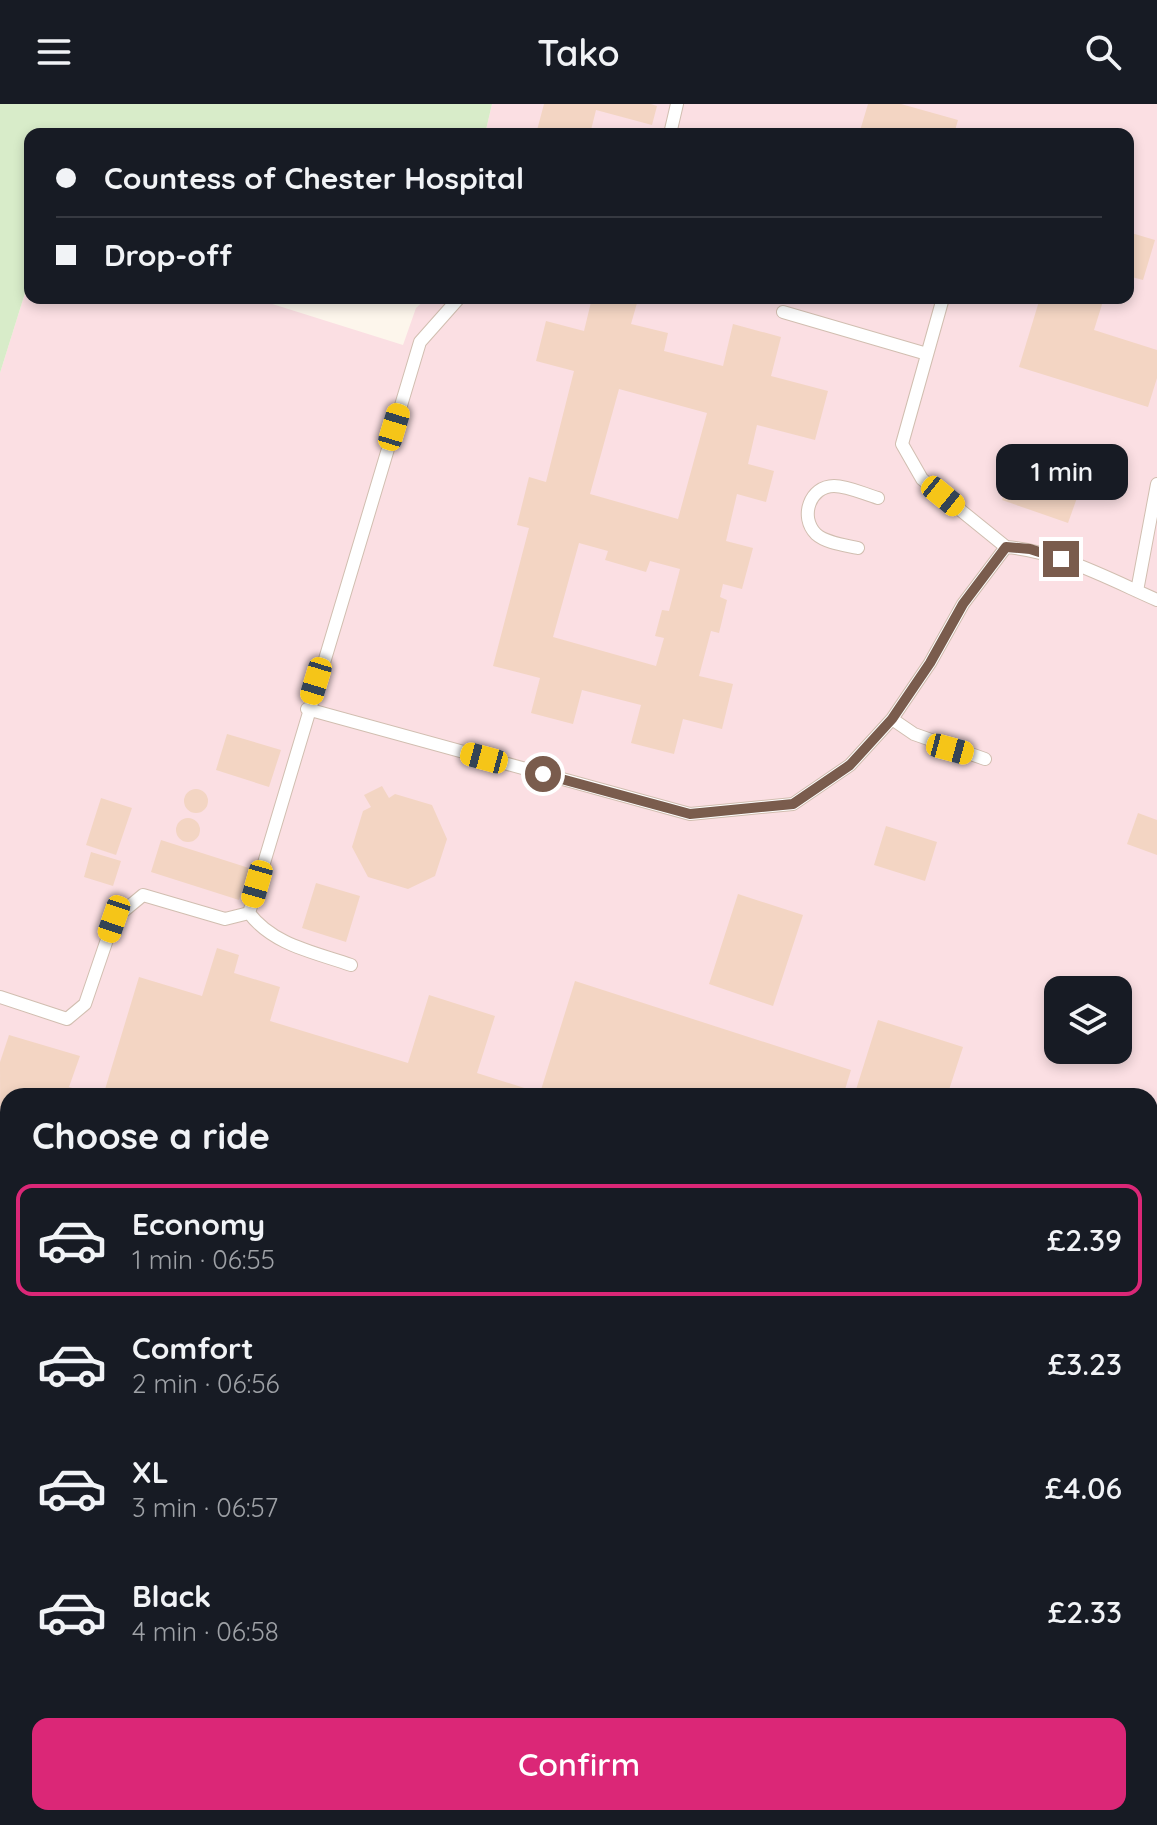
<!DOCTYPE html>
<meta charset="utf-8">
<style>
body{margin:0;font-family:Quicksand,sans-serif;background:#20242c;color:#f1f3f6;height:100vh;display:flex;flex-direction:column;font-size:30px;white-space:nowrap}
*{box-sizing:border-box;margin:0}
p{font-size:26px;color:#9ea1a6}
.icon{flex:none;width:44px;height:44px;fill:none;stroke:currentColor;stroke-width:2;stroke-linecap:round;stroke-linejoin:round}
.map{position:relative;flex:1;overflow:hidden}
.details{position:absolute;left:0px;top:984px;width:1158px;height:738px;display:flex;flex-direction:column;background:#171b24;border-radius:24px 24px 0 0;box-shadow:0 4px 12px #0003}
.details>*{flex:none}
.guide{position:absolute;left:24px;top:24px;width:1110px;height:176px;border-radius:16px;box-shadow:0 4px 12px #0003;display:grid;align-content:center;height:176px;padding:0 32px;background:#171b24}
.fabs{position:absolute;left:1044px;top:872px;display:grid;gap:16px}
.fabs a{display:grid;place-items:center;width:88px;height:88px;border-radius:16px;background:#171b24;box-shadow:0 4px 12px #0003;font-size:40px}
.end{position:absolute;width:36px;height:36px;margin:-18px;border:10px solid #7a5c4d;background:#fff;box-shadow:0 0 0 4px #fff}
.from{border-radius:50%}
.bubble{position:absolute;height:56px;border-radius:16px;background:#171b24;box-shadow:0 4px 12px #0003;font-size:26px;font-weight:600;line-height:56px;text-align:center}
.car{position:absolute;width:24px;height:48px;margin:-24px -12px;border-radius:10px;box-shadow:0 0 6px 2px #0007;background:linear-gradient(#f5c518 24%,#345 0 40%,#f5c518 0 76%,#345 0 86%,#f5c518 0)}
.guide b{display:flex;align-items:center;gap:28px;height:76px;font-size:30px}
.guide b+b{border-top:2px solid #363941}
.guide i{width:20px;height:20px;background:#f1f3f6}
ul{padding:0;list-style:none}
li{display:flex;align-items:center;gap:24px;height:112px;margin:0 16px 12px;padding:0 16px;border:4px solid transparent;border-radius:16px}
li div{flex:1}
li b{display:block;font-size:30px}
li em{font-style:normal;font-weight:600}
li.active{border-color:#db2777}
li>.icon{width:72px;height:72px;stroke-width:1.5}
h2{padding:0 32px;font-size:36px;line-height:96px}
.action{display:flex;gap:16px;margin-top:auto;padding:16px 32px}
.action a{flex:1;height:92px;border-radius:16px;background:#db2777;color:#fff;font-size:32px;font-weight:600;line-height:92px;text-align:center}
header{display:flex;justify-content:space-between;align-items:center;height:104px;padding:0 32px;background:#171b24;font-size:36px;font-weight:600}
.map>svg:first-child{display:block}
.medical{fill:#fbdfe3;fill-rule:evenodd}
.green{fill:#d8ecc9}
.building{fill:#f3d5c3;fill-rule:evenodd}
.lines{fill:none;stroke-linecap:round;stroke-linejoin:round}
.lane-casing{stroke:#d1beb0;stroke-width:14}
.lane{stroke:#fff;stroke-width:12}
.route{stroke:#7a5c4d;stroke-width:10}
</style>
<header><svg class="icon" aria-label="menu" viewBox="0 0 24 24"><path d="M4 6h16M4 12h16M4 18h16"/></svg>Tako<svg class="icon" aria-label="search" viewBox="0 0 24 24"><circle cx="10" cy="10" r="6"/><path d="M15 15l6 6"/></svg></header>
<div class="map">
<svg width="1157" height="1721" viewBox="0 0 1157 1721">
<rect width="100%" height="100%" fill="#fdf6ec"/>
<!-- medical -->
<path class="medical" d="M492,0H1157V1721H0V269L30,173V194H253L403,241L416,204L427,194H1128V30H485ZM1058,886H1118V946H1058ZM8,992H1150V1714H8Z"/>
<!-- green -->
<path class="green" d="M0,0H492L485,30H30V173L0,269Z
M1157,1629V1721H1108L1111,1714H1150V1639Z"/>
<!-- building -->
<path class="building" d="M544,0H651L657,2L652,21L596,6L590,30H536Z
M868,0H901L958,16L954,30H859Z
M1128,128L1155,136L1143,176L1128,172Z
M592,194L637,199L631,220L668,229L664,247L723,262L733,220L781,233L771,272L828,287L815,336L757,321L748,360L774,367L766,398L737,390L726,437L753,444L742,485L723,480L720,493L727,496L719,529L711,527L699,572L733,580L722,625L683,615L674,650L631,639L641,601L582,586L573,620L531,609L540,574L493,562L529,424L517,421L529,373L546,378L574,267L536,257L546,217L584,227ZM619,285L707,309L678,415L590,390ZM579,439L608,447L605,456L646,468L650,457L680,465L669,507L662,506L655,532L664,534L656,562L553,533Z
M1040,194H1104L1094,226L1157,246V274L1148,303L1019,263Z
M1011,369L1078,391L1068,419L1002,396Z
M227,630L281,646L269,683L216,666Z
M382,682L389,694L395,690L432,701L447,735L435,772L408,785L368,773L352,743L363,707L371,703L364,691Z
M184 697a12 12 0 1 1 24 0a12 12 0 1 1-24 0Z
M101,694L132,704L116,751L86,741Z
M1138,709L1157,716V751L1127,740Z
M176 726a12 12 0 1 1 24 0a12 12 0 1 1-24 0Z
M886,722L937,738L925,777L874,761Z
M161,736L249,764L239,796L151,768Z
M91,748L121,757L113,782L84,773Z
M316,779L360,792L346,838L302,824Z
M738,790L803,811L773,902L709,880Z
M217,844L239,851L234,869L280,883L270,917L408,959L429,891L495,912L477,969L540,989L575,877L851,966L843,992H103L139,873L202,892Z
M878,916L963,943L947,992H854Z
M9,931L80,952L69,983L95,991L8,992V1189L1,1212L0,958Z
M1150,1066L1157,1068V1173L1151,1193Z
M0,1239L8,1242V1310L0,1308Z
M7,1408H8V1494L0,1492V1433Z
M0,1524L8,1526V1605L0,1603Z
M7,1689L8,1714H78L76,1721H0Z
M176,1714H203L201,1721Z
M436,1714H483L481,1721H434Z
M961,1714H1026L1024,1721H959Z"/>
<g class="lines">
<defs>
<path id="lane" d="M670,30L677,0
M943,194L902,340L922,375L1006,443
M783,208L927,250
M858,444C845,441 826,439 816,430C799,413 810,382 834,382C848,382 864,390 878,394
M1137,487L1157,380
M307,605L690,710L793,700L850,661L892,615L930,559L963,500L1006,443C1058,447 1109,475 1157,496
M892,615L914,630L985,655
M249,809C273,841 314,848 351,861
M0,893L67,915L85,900L114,815L143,791L225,815L249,809L420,238L459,194
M1150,1293L1157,1270
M515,1721L518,1714
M1078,1721L1084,1714"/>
</defs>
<!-- lane casing -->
<use href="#lane" class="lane-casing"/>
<!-- lane -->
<use href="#lane" class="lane"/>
</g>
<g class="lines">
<!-- route -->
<path class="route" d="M543,670L690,710L793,700L850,661L892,615L930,559L963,500L1006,443L1030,445L1061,455"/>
</g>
</svg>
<div class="fabs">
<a><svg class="icon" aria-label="layers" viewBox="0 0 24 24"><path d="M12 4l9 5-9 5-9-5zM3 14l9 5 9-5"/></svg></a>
</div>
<i class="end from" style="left:543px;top:670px"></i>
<i class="end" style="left:1061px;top:455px"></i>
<div class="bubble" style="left:996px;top:340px;width:132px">1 min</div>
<i class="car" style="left:394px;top:323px;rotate:17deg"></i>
<i class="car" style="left:943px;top:392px;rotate:129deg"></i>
<i class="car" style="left:316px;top:577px;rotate:197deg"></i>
<i class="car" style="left:950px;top:645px;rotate:105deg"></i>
<i class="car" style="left:484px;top:654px;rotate:285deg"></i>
<i class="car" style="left:257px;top:780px;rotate:196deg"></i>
<i class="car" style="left:114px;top:815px;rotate:199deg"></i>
<div class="guide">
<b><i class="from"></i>Countess of Chester Hospital</b>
<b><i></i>Drop-off</b>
</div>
<section class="details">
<h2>Choose a ride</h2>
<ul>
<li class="active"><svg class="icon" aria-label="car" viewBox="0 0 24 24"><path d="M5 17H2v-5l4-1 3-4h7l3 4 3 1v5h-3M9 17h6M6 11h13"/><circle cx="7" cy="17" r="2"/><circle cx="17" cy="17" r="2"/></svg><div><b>Economy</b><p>1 min · 06:55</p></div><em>£2.39</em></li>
<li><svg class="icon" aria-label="car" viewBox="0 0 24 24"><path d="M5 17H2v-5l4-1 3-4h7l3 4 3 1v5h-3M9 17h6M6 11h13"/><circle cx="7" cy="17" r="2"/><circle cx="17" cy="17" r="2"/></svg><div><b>Comfort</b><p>2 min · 06:56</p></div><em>£3.23</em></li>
<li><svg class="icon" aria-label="car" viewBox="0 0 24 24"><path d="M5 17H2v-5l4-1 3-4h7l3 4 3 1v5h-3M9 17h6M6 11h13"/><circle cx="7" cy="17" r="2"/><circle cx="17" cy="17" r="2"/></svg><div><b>XL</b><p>3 min · 06:57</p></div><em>£4.06</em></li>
<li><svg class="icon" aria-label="car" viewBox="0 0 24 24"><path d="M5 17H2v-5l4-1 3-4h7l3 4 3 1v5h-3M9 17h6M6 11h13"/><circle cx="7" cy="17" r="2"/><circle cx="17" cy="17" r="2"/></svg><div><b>Black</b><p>4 min · 06:58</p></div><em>£2.33</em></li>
</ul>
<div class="action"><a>Confirm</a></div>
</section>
</div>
